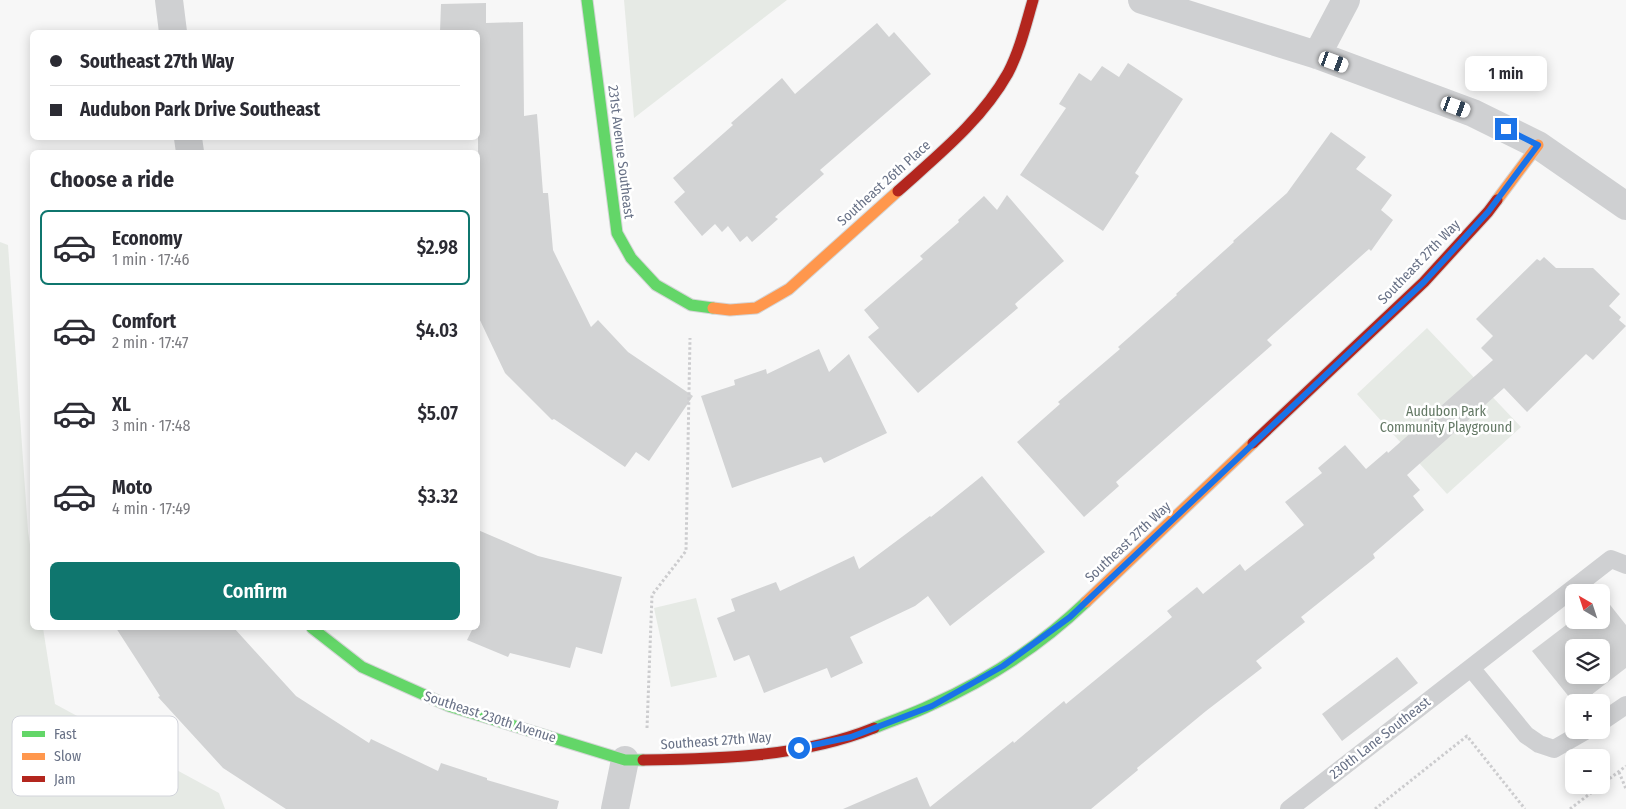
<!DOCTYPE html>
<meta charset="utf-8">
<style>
body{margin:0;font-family:"Fira Sans Condensed",sans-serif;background:#f7f7f7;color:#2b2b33;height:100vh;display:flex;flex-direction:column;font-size:19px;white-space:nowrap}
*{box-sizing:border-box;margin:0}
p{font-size:16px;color:#7c7c81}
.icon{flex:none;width:28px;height:28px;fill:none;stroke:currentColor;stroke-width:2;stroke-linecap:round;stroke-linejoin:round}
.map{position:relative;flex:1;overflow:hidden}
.side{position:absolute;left:30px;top:150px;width:450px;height:480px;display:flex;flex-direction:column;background:#fff;border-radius:8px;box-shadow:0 2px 12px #0003}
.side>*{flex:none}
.banner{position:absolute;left:30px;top:30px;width:450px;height:110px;border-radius:8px;box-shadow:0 2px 12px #0003;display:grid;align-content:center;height:110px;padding:0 20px;background:#fff}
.needle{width:32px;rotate:321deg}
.fabs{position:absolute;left:1565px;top:584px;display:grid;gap:10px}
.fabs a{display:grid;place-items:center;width:45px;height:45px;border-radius:8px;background:#fff;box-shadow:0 2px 12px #0003;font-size:25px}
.end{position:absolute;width:22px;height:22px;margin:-11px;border:6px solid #1a73e8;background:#fff;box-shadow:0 0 0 2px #fff}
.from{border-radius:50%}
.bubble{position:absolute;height:35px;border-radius:8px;background:#fff;box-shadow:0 2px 12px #0003;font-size:16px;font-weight:600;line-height:35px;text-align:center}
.car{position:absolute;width:15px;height:30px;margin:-15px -8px;border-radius:6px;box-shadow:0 0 4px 1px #0007;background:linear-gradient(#fff 24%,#345 0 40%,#fff 0 76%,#345 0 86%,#fff 0)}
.banner b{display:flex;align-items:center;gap:18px;height:48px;font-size:19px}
.banner b+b{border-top:1px solid #e1e1e2}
.banner i{width:12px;height:12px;background:#2b2b33}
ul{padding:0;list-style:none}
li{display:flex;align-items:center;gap:15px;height:75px;margin:0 10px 8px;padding:0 10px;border:2px solid transparent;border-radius:8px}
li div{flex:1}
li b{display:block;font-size:19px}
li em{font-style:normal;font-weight:600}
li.selected{border-color:#0f766e}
li>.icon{width:45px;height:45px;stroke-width:1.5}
h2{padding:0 20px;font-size:22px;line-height:60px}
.action{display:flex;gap:10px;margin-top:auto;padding:10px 20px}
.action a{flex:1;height:58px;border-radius:8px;background:#0f766e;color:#fff;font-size:20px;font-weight:600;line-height:58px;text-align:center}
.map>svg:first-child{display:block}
.green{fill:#e6eae5}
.building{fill:#d2d3d4;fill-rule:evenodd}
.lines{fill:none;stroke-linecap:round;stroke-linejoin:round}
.fast-casing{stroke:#d4d5d6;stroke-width:13}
.slow-casing{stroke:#d4d5d6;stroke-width:13}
.jam-casing{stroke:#d4d5d6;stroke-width:13}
.path{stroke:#ccccce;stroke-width:3;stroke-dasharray:2.5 2.5;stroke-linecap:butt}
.lane{stroke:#cfd0d2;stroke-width:18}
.street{stroke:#cfd0d2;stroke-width:28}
.fast{stroke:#63d668;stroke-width:11}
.slow{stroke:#ff974d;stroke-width:11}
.jam{stroke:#b3261e;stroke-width:11}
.route{stroke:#1a73e8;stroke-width:6}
.labels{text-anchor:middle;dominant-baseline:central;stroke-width:5;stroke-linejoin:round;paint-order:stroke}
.street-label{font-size:14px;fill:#687186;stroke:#fff}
.park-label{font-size:14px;fill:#637864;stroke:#fff}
.key{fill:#fff;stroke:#d2d4db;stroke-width:1}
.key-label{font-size:14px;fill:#687186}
</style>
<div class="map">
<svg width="1626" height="809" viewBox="0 0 1626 809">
<rect width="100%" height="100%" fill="#f7f7f7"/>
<!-- green -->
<path class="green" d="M624,0H787L634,118Z
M0,242L8,245L28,531L32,558V628H43L55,704L219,793L225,809H0Z
M1427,328L1521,427L1447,494L1357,394Z
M696,598L717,677L671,687L654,608Z"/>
<!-- building -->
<path class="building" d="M486,3V23L523,22L524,116L537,114L543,193H548L553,250L591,327L598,320L628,352L693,396L649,461L636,452L625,467L554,419L552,420L505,373L478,316V32H440L441,4Z
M877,23L889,37L894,32L931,74L820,170L824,174L775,217L778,219L752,242L747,236L740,242L728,226L722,232L715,224L702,236L674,202L685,192L673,178L733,125L731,123L782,78L795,94Z
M1128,63L1183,99L1135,173L1139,176L1103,231L1020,175L1066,108L1059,104L1079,73L1091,81L1102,66L1119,77Z
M1331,132L1366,157L1356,169L1392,195L1381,210L1393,220L1371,251L1369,249L1267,340L1272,345L1116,482L1119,486L1084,517L1017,442L1060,404L1058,402L1120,349L1118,347L1177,295L1176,294L1234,242L1233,241L1287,193Z
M1007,195L1064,261L1015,304L1018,308L918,393L868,337L879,328L864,310L923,259L920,256L959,222L958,220L984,196L997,210Z
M1544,257L1556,268H1593L1620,294L1609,306L1621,317L1619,320L1626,326L1593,360L1586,354L1527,412L1504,388L1407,475L1420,490L1413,496L1424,510L1373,554L1375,558L1301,617L1305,622L1256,661L1262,668L1206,711L1137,768L1138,770L1091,809H843L917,777L930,807L1013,741L1014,743L1064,701L1066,704L1172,617L1167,611L1197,587L1203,594L1240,564L1245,571L1304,525L1285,502L1322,473L1318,468L1345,445L1366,469L1387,451L1388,453L1493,360L1481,348L1493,336L1476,319L1537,259L1540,261Z
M819,349L829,372L849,354L887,433L824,463L821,457L732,488L701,396L735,385L734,380L766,369L767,374Z
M982,476L1045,552L950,626L928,596L915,606L850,637L863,663L831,678L827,668L764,693L749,655L734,661L717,618L735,611L731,599L776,582L780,591L854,556L859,569L930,516L931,517Z
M478,530L538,556L622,577L602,654L576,647L570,668L510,653L508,657L467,640L473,628H478Z
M1603,596L1626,625V668L1582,702L1574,703L1532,651L1574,619V620H1601V597ZM1574,648H1601V675H1574Z
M116,628H234L296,696L369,743L371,739L438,771L441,763L487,778V780L559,801L557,809H286L223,768L158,697L160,696Z
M1397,657L1418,683L1342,741L1322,714Z"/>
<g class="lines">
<defs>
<path id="fast" d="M587,0L617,233L631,258L656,285L691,305L713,308
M312,628L362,667L449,706L625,760H643
M874,728C893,720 913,714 931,705C987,680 1042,644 1086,602"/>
<path id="slow" d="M1497,200L1538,145
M713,308L730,310L756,308L789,289L898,191
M1086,602L1253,443"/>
<path id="jam" d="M898,191C938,155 981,121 1008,73C1020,50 1026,24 1033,0
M1253,443L1424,282L1488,212L1497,200
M643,760C720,759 802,757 874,728"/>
</defs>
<!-- fast casing -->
<use href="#fast" class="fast-casing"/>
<!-- slow casing -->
<use href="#slow" class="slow-casing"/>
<!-- jam casing -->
<use href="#jam" class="jam-casing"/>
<!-- path -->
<path class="path" d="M647,728L652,595L686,551L690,338
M1619,772L1626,789
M1375,809L1467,736L1525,809
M1570,809L1626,766"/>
<!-- lane -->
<path class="lane" d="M1471,668L1526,735L1539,744L1554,749L1587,730
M1601,722L1626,705
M1289,809L1611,559L1626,565"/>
<!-- street -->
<path class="street" d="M169,0L173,32
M1142,0L1317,55L1473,113L1538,145L1626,206
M1317,55L1346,0
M188,138L190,152
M615,809L625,760"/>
<!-- fast -->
<use href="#fast" class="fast"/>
<!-- slow -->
<use href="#slow" class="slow"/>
<!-- jam -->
<use href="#jam" class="jam"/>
</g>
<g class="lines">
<!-- route -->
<path class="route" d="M799,748L851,737L932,706L1003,666L1070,617L1424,282L1488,212L1538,145L1506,129"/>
</g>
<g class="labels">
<!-- street labels -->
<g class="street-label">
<text transform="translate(621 152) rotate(83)">231st Avenue Southeast</text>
<text transform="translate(884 183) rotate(-42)">Southeast 26th Place</text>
<text transform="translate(1419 262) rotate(-46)">Southeast 27th Way</text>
<text transform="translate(1128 542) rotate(-43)">Southeast 27th Way</text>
<text transform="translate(490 717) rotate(18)">Southeast 230th Avenue</text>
<text transform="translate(1380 738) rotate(-38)">230th Lane Southeast</text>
<text transform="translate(716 741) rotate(-4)">Southeast 27th Way</text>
</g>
<!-- park labels -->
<g class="park-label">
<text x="1446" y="411">Audubon Park<tspan x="1446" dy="16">Community Playground</tspan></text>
</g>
</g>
<!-- legend -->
<rect x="12" y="716" width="166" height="80" rx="8" class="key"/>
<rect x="22" y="731" width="23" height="6" fill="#63d668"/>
<rect x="22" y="753" width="23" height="7" fill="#ff974d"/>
<rect x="22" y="776" width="23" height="6" fill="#b3261e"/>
<g class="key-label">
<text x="54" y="739">Fast</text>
<text x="54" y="761">Slow</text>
<text x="54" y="784">Jam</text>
</g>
</svg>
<div class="fabs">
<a><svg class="needle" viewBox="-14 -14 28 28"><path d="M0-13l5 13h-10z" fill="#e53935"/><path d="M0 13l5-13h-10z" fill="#7c7c81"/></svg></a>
<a><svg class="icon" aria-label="layers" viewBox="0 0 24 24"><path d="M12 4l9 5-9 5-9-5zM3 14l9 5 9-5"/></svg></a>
<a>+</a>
<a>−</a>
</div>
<i class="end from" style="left:799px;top:748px"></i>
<i class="end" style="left:1506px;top:129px"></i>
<div class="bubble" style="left:1465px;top:56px;width:82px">1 min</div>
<i class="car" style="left:1334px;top:62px;rotate:110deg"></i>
<i class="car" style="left:1456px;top:107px;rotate:110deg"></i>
<div class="banner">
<b><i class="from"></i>Southeast 27th Way</b>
<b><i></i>Audubon Park Drive Southeast</b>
</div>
<section class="side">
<h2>Choose a ride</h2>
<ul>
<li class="selected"><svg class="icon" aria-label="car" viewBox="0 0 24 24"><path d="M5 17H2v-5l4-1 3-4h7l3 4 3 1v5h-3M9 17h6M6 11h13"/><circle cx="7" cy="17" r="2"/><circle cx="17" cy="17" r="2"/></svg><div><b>Economy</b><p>1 min · 17:46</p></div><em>$2.98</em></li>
<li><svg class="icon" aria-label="car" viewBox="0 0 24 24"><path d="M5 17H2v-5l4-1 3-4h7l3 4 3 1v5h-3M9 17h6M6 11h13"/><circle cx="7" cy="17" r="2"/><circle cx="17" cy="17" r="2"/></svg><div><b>Comfort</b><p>2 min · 17:47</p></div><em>$4.03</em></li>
<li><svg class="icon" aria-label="car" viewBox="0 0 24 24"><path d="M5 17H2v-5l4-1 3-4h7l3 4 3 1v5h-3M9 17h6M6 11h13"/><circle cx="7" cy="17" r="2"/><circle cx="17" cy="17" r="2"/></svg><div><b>XL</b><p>3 min · 17:48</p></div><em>$5.07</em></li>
<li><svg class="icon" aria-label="car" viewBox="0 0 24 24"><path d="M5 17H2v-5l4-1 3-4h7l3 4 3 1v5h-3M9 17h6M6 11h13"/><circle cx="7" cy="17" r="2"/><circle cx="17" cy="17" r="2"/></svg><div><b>Moto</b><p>4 min · 17:49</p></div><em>$3.32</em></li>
</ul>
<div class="action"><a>Confirm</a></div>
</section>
</div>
